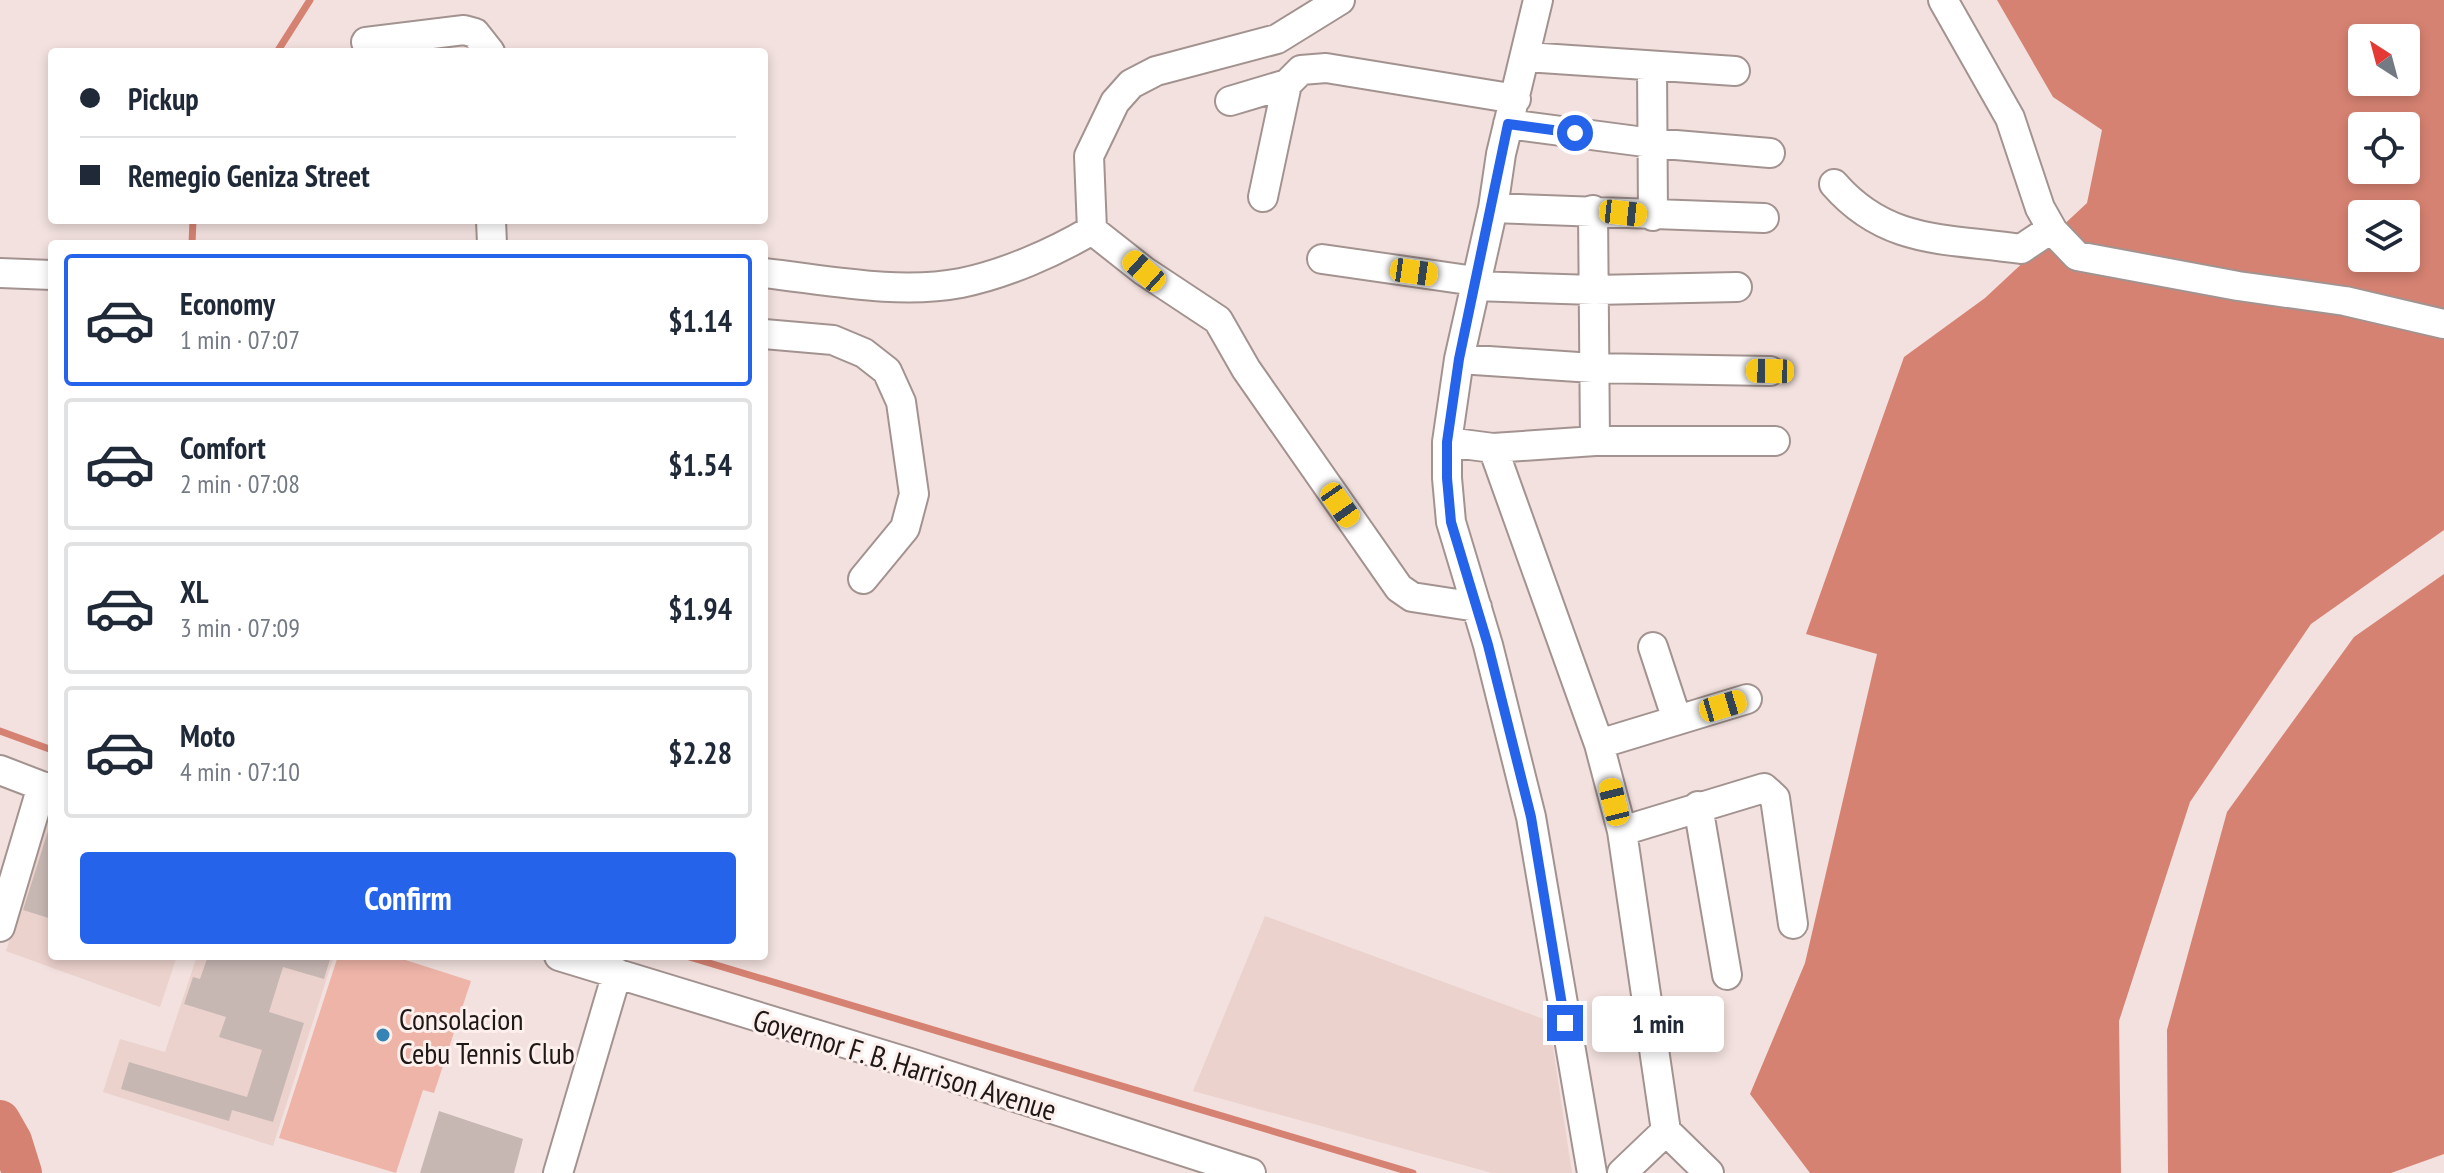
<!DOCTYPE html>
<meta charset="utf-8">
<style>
body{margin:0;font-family:"PT Sans Narrow",sans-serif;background:#f6f6f7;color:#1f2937;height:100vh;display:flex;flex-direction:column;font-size:30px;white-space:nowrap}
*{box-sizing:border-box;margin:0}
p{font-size:26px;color:#747a83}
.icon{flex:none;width:44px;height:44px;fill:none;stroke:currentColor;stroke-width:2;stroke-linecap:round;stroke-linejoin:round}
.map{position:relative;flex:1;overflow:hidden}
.details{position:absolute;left:48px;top:240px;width:720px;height:720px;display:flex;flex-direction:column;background:#fff;border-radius:8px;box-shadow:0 4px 12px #0003}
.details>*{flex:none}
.banner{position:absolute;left:48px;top:48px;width:720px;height:176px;border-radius:8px;box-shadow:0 4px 12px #0003;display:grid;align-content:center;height:176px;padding:0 32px;background:#fff}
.needle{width:52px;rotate:324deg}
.controls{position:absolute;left:2348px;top:24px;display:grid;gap:16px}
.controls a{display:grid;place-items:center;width:72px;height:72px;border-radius:8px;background:#fff;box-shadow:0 4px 12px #0003;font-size:40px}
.end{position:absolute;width:36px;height:36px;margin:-18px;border:10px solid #2563eb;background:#fff;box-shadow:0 0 0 4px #fff}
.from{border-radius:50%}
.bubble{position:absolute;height:56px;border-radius:8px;background:#fff;box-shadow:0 4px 12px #0003;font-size:26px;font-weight:700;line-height:56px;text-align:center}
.car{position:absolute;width:24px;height:48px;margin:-24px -12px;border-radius:10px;box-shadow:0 0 6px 2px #0007;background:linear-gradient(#f5c518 24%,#345 0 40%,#f5c518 0 76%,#345 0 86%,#f5c518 0)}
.banner b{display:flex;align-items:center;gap:28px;height:76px;font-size:30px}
.banner b+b{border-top:2px solid #e0e1e3}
.banner i{width:20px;height:20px;background:#1f2937}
ul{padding:14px 0 0;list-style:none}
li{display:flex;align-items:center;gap:24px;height:132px;margin:0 16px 12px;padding:0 16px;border:4px solid #e0e1e3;border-radius:8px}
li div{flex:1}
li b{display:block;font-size:30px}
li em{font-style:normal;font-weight:700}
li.selected{border-color:#2563eb}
li>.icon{width:72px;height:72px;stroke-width:1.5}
.button{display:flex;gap:16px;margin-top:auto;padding:16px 32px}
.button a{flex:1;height:92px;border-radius:8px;background:#2563eb;color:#fff;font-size:32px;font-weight:700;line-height:92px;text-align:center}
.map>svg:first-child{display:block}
.built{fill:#ecd2cd}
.green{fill:#eeb4a8}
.water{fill:#d68272;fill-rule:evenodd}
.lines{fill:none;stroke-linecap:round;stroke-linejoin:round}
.stream{stroke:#d68272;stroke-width:7}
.river{stroke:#d68272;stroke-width:40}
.building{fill:#c7b7b3}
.minor-casing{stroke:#a39390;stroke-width:32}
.minor{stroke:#fff;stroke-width:28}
.route{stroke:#2563eb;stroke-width:10}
.poi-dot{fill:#3683b6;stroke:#fdefec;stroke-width:3}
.labels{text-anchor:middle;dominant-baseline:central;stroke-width:6;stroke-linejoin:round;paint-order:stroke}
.poi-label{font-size:30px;fill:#1e1817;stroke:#fdefec;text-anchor:start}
.street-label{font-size:30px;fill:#1e1817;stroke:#fdefec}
</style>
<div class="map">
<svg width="2444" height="1173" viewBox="0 0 2444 1173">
<rect width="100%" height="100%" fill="#f2e1de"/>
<!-- built -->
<path class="built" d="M47,818L52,820V956H177L160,1007L6,951Z
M1265,916L1549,1021L1572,1173H1492L1193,1091Z
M197,956H334L273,1146L103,1092L120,1039L165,1052Z"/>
<!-- green -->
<path class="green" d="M338,956H393L471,981L434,1093L423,1090L396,1173L279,1138Z"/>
<!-- water -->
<path class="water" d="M1997,0H2444V530L2311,624L2190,802L2119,1021L2121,1173H1810L1750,1094L1805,963L1877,654L1806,634L1904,357L1985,298L2087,203L2102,130L2053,97ZM2362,38H2406V82H2362ZM2362,126H2406V170H2362ZM2362,214H2406V258H2362Z
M2444,574V1154L2391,1173H2168L2167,1030L2227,812L2354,637Z"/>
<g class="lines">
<!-- stream -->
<path class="stream" d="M277,52L310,0
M192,244L193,220
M0,731L52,750
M686,956L1413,1173"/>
<!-- river -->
<path class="river" d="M0,1120L12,1141L22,1173"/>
</g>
<!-- building -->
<path class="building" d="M49,828H52V919L23,910Z
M208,956H331L324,979L283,967L269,1012L304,1023L273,1122L232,1110L229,1121L121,1089L129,1062L247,1097L262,1050L219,1037L226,1017L184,1004L193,977L200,979Z
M439,1111L523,1139L514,1173H420Z"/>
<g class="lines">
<defs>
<path id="minor" d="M1340,0L1277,39L1156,71L1131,84L1115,102L1089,156L1092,230L1144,271L1218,320L1246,369L1399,588L1412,597L1477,607
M1538,0L1501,154L1493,208L1459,359L1447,442V478L1451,522L1488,645L1531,817L1592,1173
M1943,0L2010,118L2040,208L2053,231L2077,256L2238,286L2345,301L2444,324
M366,42L464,30L475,33L490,52
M1526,57L1735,71
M1652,66L1653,216
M1230,101L1287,84L1301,70L1326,68L1516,99
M1508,124L1652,143L1770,153
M1834,184C1887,245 1947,238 2021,249L2051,229
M1263,197L1287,84
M1493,208L1764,218
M1593,210L1595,441
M491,220L492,244
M1322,259L1475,281
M0,273L52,275
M764,273C827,280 898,295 961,283C1005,274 1053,253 1092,230
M1474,286L1594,290L1737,287
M764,334L833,340L864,353L887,371L901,402L914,494L905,528L863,579
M1459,359L1593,368L1770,371
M1447,442L1493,448L1595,441H1775
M1493,448L1599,744L1622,831L1666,1131L1709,1173
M1653,647L1677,720
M1599,744L1747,699
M0,770L52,790
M1698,806L1727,975
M1622,831L1764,788L1775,798L1793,924
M0,927L42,786
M559,956L910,1063L1251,1173
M558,1173L617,973
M1622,1173L1666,1131"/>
</defs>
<!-- minor casing -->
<use href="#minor" class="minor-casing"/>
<!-- minor -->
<use href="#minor" class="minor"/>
</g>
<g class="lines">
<!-- route -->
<path class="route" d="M1565,1023L1531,817L1488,645L1451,522L1447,478V442L1459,359L1508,124L1575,133"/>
</g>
<!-- markers -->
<circle class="poi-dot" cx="383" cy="1035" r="8"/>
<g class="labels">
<!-- poi labels -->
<g class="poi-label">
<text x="399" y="1018">Consolacion<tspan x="399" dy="34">Cebu Tennis Club</tspan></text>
</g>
<!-- street labels -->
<g class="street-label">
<text transform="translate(905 1064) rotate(17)">Governor F. B. Harrison Avenue</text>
</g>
</g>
</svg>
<div class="controls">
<a><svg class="needle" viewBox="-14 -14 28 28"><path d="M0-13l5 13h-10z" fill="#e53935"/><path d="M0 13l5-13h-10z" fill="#747a83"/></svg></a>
<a><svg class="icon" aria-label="locate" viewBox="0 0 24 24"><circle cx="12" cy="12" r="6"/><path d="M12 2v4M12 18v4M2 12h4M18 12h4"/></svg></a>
<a><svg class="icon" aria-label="layers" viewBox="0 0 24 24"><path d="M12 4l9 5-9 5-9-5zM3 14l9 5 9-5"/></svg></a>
</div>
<i class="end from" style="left:1575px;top:133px"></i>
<i class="end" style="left:1565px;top:1023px"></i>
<div class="bubble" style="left:1592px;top:996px;width:132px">1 min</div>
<i class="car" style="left:1623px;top:213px;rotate:96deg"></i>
<i class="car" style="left:1144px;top:271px;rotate:312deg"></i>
<i class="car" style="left:1414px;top:272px;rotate:98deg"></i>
<i class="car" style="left:1770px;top:371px;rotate:271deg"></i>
<i class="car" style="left:1340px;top:505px;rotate:145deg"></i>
<i class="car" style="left:1723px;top:706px;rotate:73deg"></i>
<i class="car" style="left:1614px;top:802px;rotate:346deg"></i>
<div class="banner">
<b><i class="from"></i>Pickup</b>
<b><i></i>Remegio Geniza Street</b>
</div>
<section class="details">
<ul>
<li class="selected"><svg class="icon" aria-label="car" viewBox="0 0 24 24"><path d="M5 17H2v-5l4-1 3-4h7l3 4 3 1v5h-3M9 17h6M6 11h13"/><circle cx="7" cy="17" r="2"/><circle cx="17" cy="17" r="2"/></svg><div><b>Economy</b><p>1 min · 07:07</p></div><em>$1.14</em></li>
<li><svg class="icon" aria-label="car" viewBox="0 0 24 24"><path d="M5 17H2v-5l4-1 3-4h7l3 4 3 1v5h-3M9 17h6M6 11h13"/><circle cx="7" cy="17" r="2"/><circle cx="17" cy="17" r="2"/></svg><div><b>Comfort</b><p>2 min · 07:08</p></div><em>$1.54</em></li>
<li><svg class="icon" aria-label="car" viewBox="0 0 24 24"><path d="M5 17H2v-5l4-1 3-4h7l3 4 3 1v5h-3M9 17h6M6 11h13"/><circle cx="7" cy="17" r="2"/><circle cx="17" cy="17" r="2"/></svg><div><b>XL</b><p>3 min · 07:09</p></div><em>$1.94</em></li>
<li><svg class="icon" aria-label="car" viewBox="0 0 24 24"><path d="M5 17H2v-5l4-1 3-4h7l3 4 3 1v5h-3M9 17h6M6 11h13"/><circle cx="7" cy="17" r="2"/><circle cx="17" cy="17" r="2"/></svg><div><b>Moto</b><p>4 min · 07:10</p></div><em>$2.28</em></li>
</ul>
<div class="button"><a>Confirm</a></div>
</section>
</div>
